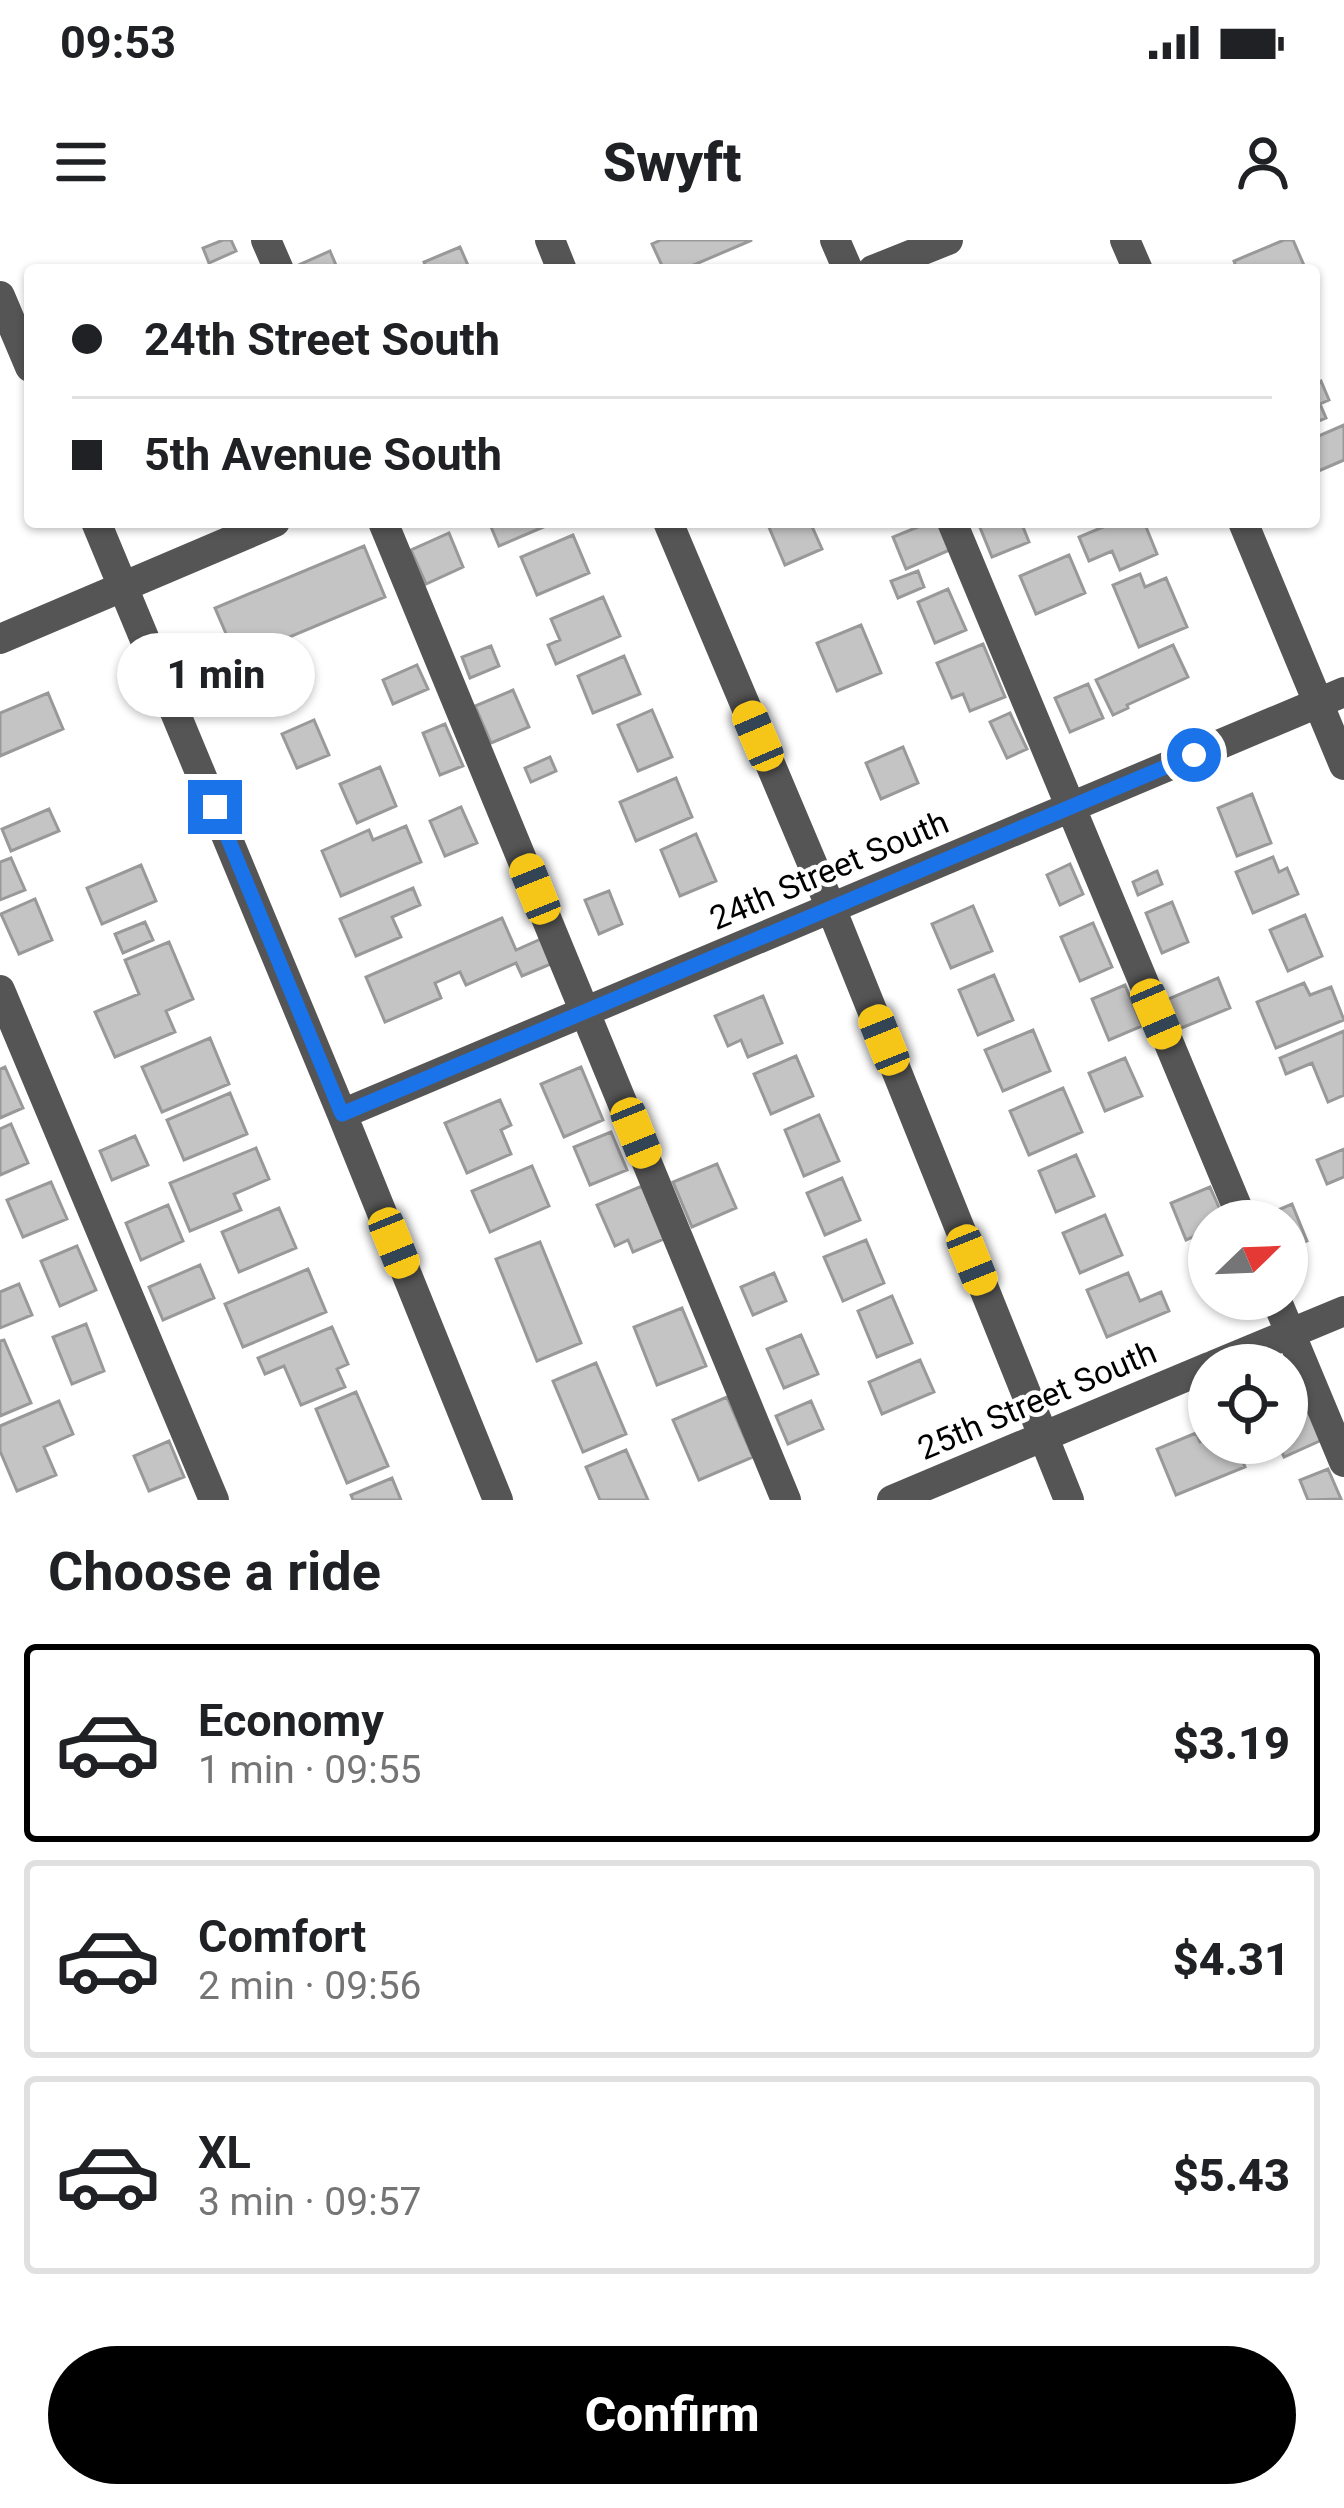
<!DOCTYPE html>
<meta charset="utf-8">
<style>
body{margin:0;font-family:Roboto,sans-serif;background:#f6f6f6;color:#202124;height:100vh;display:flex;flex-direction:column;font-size:45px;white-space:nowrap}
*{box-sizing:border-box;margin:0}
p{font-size:39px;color:#757577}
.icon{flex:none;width:66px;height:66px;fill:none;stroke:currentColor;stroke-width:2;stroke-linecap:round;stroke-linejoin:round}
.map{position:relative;height:1260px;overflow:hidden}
.details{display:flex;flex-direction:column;background:#fff;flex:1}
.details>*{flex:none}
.banner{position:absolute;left:24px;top:24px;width:1296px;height:264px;border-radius:12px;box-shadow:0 3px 9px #0004;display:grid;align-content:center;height:264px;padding:0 48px;background:#fff}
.needle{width:78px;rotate:67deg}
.fabs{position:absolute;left:1188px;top:960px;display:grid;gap:24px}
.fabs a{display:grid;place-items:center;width:120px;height:120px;border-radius:50%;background:#fff;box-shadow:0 3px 9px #0004;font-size:60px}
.end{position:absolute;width:54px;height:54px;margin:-27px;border:15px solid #1a73e8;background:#fff;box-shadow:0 0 0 6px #fff}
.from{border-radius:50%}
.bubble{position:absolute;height:84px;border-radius:42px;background:#fff;box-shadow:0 3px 9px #0004;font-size:39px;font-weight:800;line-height:84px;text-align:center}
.car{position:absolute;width:36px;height:72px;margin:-36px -18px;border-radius:15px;box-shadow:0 0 9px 3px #0007;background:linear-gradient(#f5c518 24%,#345 0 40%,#f5c518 0 76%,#345 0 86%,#f5c518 0)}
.banner b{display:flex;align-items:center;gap:42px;height:114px;font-size:45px}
.banner b+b{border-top:3px solid #e0e0e0}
.banner i{width:30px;height:30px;background:#202124}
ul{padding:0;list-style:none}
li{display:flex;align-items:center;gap:36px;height:198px;margin:0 24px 18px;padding:0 24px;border:6px solid #e0e0e0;border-radius:12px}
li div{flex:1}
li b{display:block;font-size:45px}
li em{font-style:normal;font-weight:800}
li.selected{border-color:#000}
li>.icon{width:108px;height:108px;stroke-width:1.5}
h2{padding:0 48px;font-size:54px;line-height:144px}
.cta{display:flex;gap:24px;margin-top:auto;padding:24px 48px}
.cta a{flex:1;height:138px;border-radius:72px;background:#000;color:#fff;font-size:48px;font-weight:800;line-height:138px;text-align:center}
.status{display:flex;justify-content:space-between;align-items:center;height:84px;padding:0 60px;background:#fff;direction:ltr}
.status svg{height:33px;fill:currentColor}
header{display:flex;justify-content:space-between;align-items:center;height:156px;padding:0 48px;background:#fff;font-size:54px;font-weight:800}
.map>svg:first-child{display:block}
.building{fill:#c4c4c4;stroke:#999;stroke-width:3}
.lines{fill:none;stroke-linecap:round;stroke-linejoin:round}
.minor{stroke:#555;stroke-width:30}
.route{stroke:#1a73e8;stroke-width:15}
.labels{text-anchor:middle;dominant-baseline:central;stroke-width:9;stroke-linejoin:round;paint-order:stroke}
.street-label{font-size:33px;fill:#000;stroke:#fff}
</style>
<div class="status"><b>09:53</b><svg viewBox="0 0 49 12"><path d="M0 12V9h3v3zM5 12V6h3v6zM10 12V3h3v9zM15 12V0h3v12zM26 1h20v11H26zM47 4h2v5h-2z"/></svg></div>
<header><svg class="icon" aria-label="menu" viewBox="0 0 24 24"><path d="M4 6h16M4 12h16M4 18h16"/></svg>Swyft<svg class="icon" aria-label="person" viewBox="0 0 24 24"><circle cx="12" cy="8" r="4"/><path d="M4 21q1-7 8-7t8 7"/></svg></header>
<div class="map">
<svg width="1344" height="1260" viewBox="0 0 1344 1260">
<rect width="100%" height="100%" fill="#fff"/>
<!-- building -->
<path class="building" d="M223,0H231L236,11L209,23L203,8Z
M661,0H752L682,30H664L652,4Z
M1284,0H1293L1306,30H1237L1234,21Z
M460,7L470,30H427L424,22Z
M330,11L338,30H293L292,28Z
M1321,141L1329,160L1320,164L1326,178L1314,183V144Z
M1344,185V220L1314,233V198Z
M489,282H555L499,306Z
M775,282H810L822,309L785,325L768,285Z
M930,282H941L952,309L906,329L893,297Z
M986,282H1021L1029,302L992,317L979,285Z
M1115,282H1144L1157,314L1120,330L1112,311L1089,321L1079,297Z
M449,293L463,327L426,344L411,310Z
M573,295L589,333L537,355L521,317Z
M364,306L385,357L237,419L215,368Z
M1069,315L1085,353L1036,374L1020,336Z
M918,331L924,347L898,358L891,341Z
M1140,334L1145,347L1166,338L1187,387L1139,407L1113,345Z
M948,349L966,390L935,403L918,362Z
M603,357L620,396L556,424L548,405L560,400L551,379Z
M861,385L881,433L837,451L817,403Z
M983,404L1005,457L970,471L963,454L952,458L937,423Z
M1173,405L1188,437L1127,465L1128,468L1113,475L1096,440Z
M289,406L308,451L271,466L252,422Z
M491,406L499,426L470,438L462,417Z
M624,416L640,454L593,473L578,436Z
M417,425L428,449L393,464L383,440Z
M1088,444L1103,478L1070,492L1055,458Z
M513,450L529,487L491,503L475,466Z
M48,453L63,489L0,516V473Z
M652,470L672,517L638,531L618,485Z
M1010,473L1027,509L1007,518L990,482Z
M314,480L329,515L297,528L282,494Z
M445,484L463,526L440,535L423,493Z
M903,507L918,543L881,559L866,523Z
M550,517L556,531L531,542L525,528Z
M380,527L396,566L357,583L340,544Z
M676,538L692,577L636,601L620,562Z
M1252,554L1271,603L1237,616L1218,568Z
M461,567L477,603L445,616L430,581Z
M49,569L59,591L11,611L2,589Z
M406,586L421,622L341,656L322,611L369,590L373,600Z
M696,594L716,641L680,656L661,610Z
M1273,617L1279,632L1287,628L1298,654L1253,673L1236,632Z
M11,618L25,650L0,660V622Z
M1070,624L1083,654L1060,665L1047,635Z
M141,625L156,661L102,684L87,648Z
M1157,631L1162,644L1138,655L1133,642Z
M413,648L420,665L392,677L401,697L356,716L340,679Z
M609,651L622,684L599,694L585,660Z
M35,659L52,700L19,714L1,674Z
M1172,662L1188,702L1162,713L1146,673Z
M973,666L992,711L951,728L932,684Z
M1305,675L1322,716L1288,731L1270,690Z
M502,678L516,710L541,699L551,724L522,736L516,723L466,745L460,732L435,743L441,758L385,782L366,737Z
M145,682L153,700L123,713L115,694Z
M1093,683L1112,727L1080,741L1061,697Z
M169,702L193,759L166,771L175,792L115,817L95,772L139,754L125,720Z
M994,735L1013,780L978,795L959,750Z
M1218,738L1230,768L1179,789L1166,760Z
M1304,743L1310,755L1331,747L1344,780L1276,808L1257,762Z
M1125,745L1142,786L1109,800L1092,759Z
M763,756L782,803L748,817L741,800L728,806L715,776Z
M1033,790L1050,831L1003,851L985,810Z
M1344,791V855L1328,862L1312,823L1286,834L1280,818Z
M210,798L229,844L162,872L142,827Z
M796,816L813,856L771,874L754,834Z
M1125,818L1142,856L1105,871L1089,833Z
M5,827L23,868L0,878V829Z
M581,827L603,880L564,897L541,844Z
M1063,848L1082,892L1029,915L1010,871Z
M230,853L247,894L184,920L167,880Z
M500,860L511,885L501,890L511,914L467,933L445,883Z
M819,875L839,921L804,936L785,890Z
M11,884L28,923L0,935V889Z
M611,892L627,930L590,945L574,907Z
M135,896L148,925L112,940L100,911Z
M256,908L269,939L234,954L241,970L190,991L170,943Z
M1344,909V937L1327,944L1317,920Z
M1076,915L1094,956L1056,972L1039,931Z
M717,924L736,968L692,987L673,942Z
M532,926L549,966L490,992L472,951Z
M842,938L860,980L825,995L807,953Z
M51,942L67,979L23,997L7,960Z
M642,946L664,999L633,1012L628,1000L615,1006L597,965Z
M1210,947L1225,981H1209V990L1186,1000L1171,963Z
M1292,964L1307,1001L1287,1009V981H1260L1259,978Z
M168,965L183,1001L141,1020L126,983Z
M279,968L296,1008L239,1032L222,992Z
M1105,975L1122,1015L1080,1033L1063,993Z
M866,1000L884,1043L843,1061L824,1017Z
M540,1002L581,1103L537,1121L496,1019Z
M77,1006L96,1050L60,1066L41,1021Z
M200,1025L214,1058L163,1080L149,1047Z
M308,1029L326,1072L243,1107L225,1064Z
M774,1033L786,1061L753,1075L741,1047Z
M1128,1033L1140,1061L1161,1052L1169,1071L1107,1097L1087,1050Z
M19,1044L32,1075L0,1088V1052Z
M892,1056L912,1103L877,1117L858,1071Z
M682,1068L706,1126L657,1145L634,1087Z
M86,1084L104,1131L72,1144L53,1097Z
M332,1087L348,1124L337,1129L345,1147L301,1165L284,1126L265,1134L258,1118Z
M801,1095L818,1134L784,1148L767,1109Z
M4,1100L31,1163L0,1176V1101Z
M920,1120L934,1152L882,1174L869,1142Z
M596,1123L626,1194L583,1212L553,1141Z
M1303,1148L1324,1199L1284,1217L1278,1203H1287V1154Z
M356,1152L388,1226L347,1243L316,1169Z
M727,1157L753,1217L699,1240L673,1180Z
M59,1161L73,1194L44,1207L56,1235L17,1251L0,1211V1186Z
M811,1161L823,1189L788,1204L776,1176Z
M1196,1193L1200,1202L1209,1199V1203H1235L1245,1227L1176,1255L1157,1209Z
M169,1201L184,1237L149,1251L134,1216Z
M626,1210L648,1260H600L586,1227Z
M1328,1229L1341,1259L1308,1260L1300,1240Z
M392,1238L401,1260H353L351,1255Z"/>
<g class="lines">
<!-- minor -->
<path class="minor" d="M266,0L279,30
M550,0L562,30
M835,0L848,30
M1125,0L1138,30
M873,30L948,0
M0,56L30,127
M96,282L342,874L498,1260
M383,282L786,1260
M668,282L831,668L1069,1260
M952,282L1243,981
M1243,282L1344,525
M0,399L275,282
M0,750L214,1260
M342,874L1344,452
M1276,1059L1344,1222
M1214,1125L1344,1071
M892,1260L1209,1127"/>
</g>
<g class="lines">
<!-- route -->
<path class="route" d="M215,567L342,874L1194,515"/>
</g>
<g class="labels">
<!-- street labels -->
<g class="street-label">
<text transform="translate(829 630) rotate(-23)">24th Street South</text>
<text transform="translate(1037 1160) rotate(-23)">25th Street South</text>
</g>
</g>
</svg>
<div class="fabs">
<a><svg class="needle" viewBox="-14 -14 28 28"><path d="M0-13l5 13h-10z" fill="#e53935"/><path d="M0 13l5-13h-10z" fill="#757577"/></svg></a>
<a><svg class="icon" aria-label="locate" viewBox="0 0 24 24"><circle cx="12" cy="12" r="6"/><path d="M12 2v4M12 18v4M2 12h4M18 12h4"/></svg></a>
</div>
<i class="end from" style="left:1194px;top:515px"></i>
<i class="end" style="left:215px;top:567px"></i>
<div class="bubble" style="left:117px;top:393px;width:198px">1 min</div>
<i class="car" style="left:758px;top:496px;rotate:337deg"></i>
<i class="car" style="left:535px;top:649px;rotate:338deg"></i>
<i class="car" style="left:1156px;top:774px;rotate:157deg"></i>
<i class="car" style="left:884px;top:800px;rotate:338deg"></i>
<i class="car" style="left:636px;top:893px;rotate:158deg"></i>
<i class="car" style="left:394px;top:1003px;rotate:158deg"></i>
<i class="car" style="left:972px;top:1020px;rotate:158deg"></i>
<div class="banner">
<b><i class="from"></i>24th Street South</b>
<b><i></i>5th Avenue South</b>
</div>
</div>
<section class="details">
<h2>Choose a ride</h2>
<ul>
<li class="selected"><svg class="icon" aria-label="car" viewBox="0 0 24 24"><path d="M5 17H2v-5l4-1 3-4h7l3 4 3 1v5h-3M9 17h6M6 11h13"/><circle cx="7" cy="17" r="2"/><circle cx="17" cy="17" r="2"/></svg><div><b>Economy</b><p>1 min · 09:55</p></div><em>$3.19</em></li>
<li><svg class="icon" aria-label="car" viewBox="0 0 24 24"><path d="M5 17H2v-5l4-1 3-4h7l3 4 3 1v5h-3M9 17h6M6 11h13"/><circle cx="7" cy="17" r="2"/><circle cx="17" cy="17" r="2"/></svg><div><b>Comfort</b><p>2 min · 09:56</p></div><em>$4.31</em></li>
<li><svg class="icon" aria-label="car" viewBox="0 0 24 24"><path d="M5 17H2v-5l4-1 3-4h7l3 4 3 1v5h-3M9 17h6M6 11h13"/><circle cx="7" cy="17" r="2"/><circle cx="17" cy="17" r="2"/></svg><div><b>XL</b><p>3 min · 09:57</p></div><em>$5.43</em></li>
</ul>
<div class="cta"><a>Confirm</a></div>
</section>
